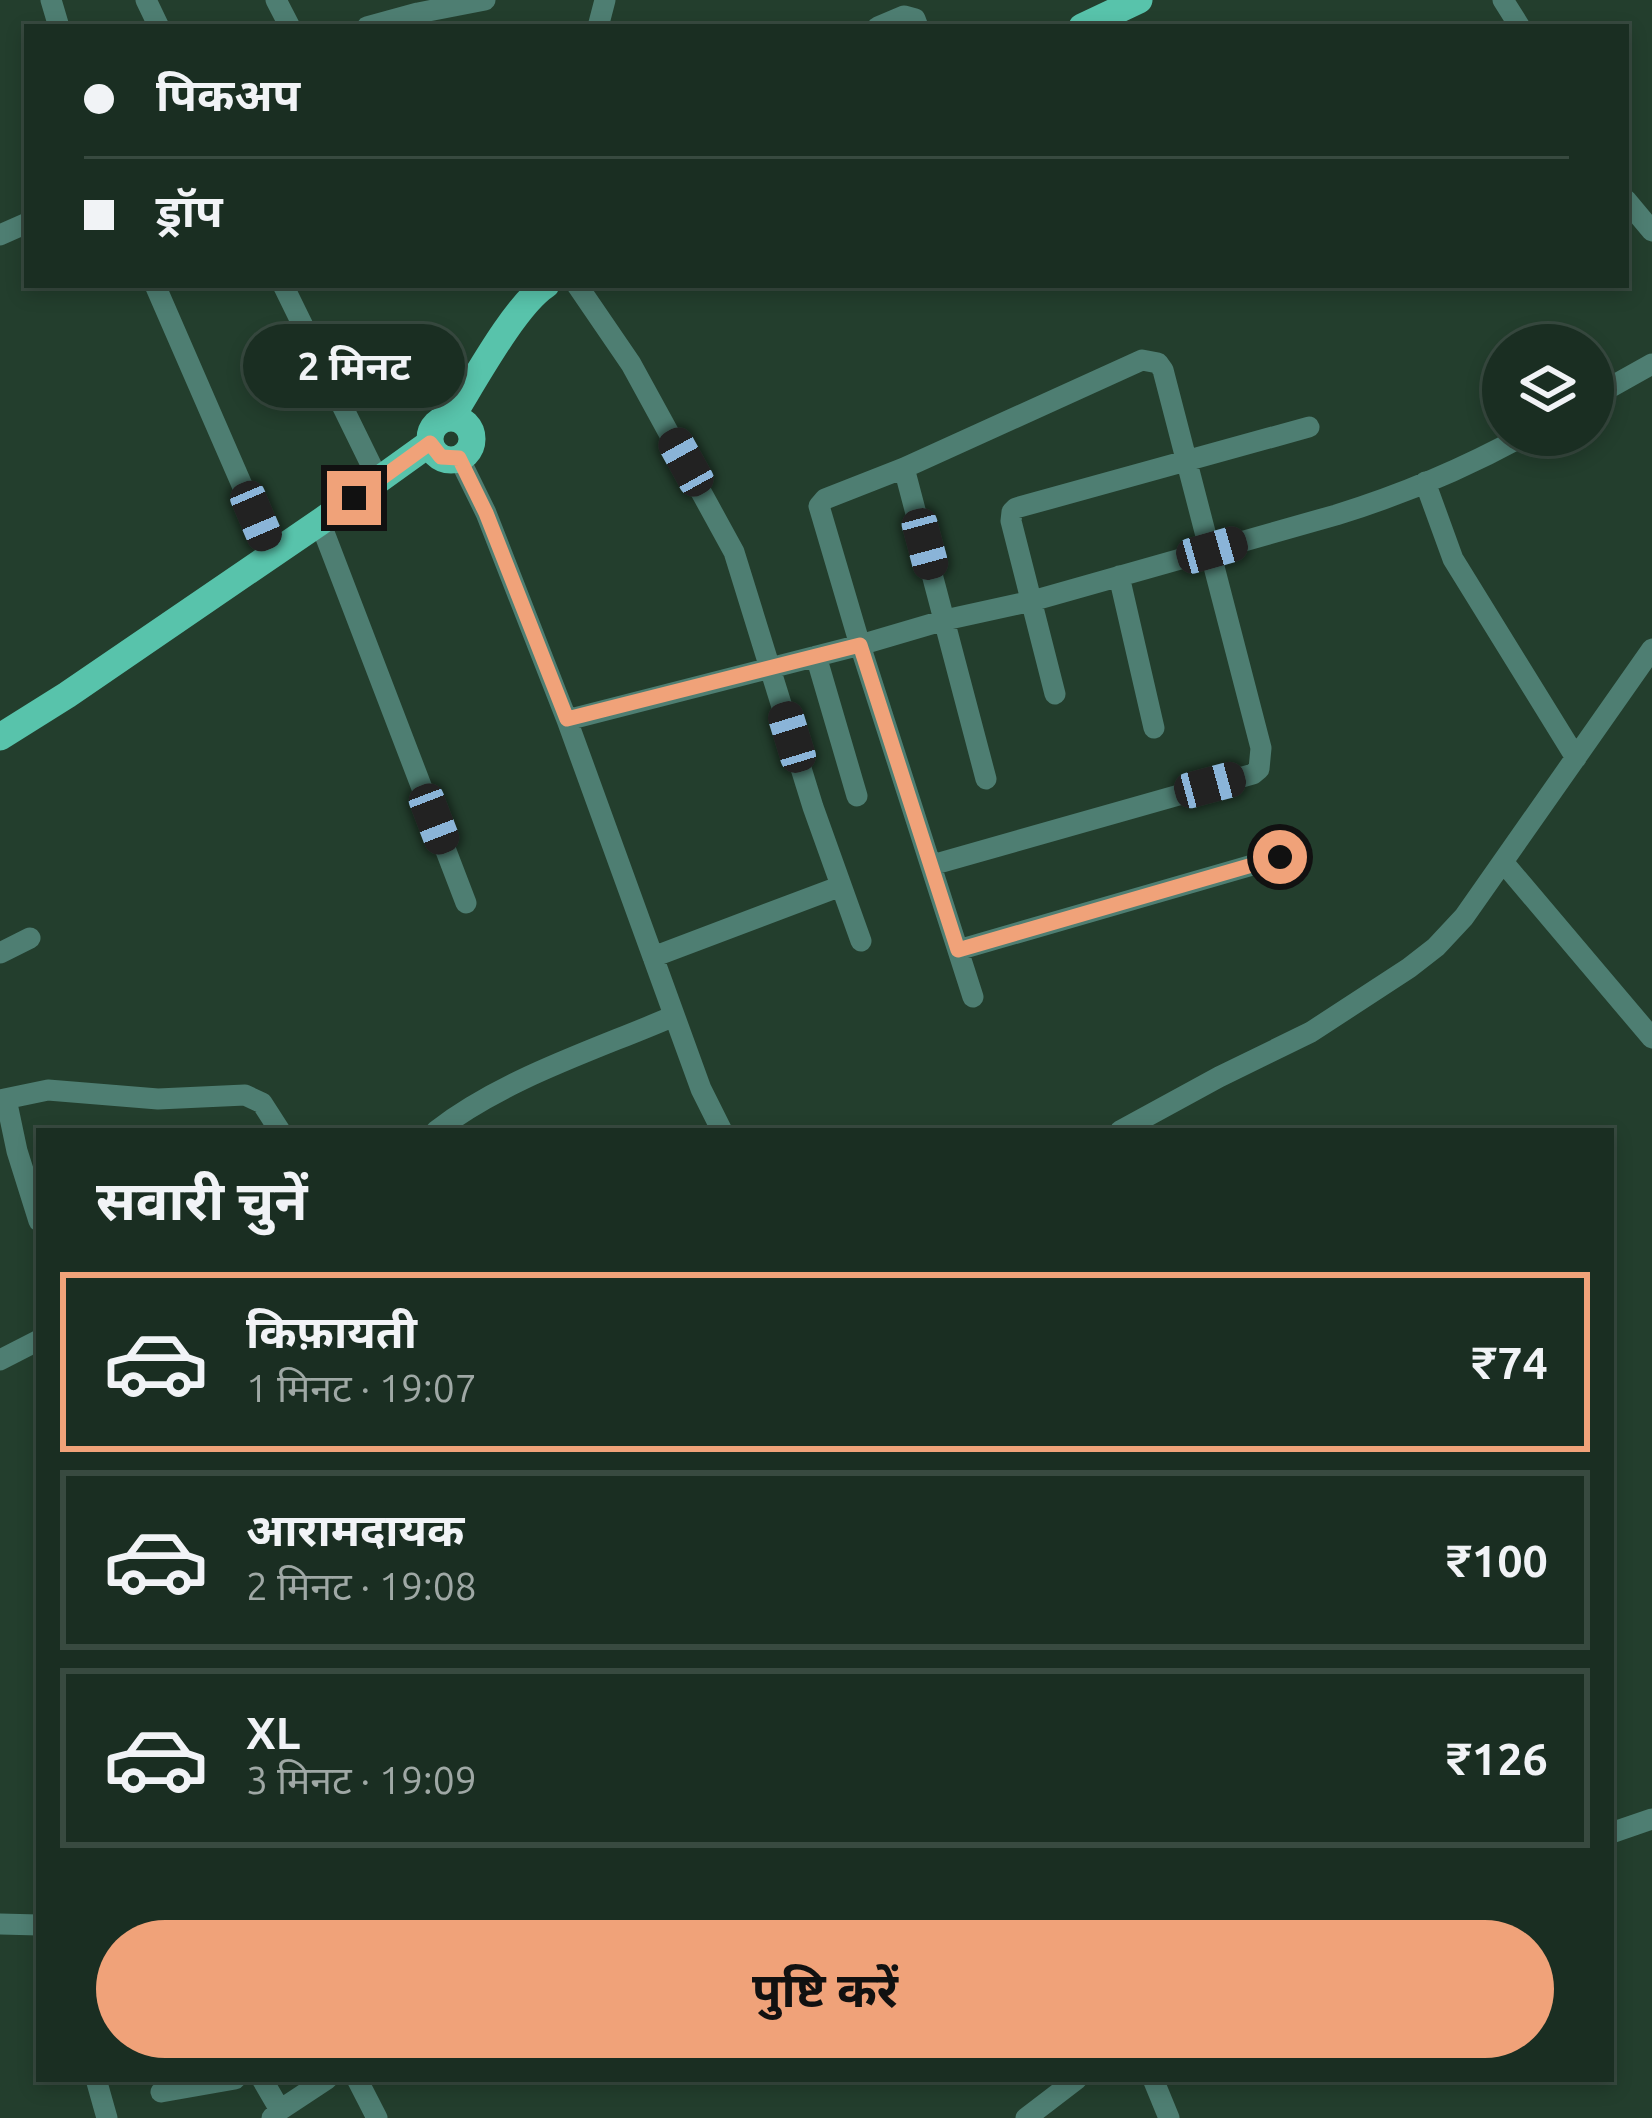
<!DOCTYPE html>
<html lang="hi">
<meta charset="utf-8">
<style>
body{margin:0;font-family:Ubuntu,"Noto Sans Devanagari",sans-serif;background:#273a2f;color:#f1f3f6;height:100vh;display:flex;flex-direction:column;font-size:45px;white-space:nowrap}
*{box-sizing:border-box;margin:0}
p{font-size:39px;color:#9fa8a5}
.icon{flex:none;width:66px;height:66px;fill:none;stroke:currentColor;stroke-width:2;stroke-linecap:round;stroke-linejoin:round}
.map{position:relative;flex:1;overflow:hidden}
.sheet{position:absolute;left:36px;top:1128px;width:1578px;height:954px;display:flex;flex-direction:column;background:#1a2e22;border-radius:0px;box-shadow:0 6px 18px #0003,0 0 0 3px #384a40}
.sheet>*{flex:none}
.top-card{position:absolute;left:24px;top:24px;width:1605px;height:264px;border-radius:0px;box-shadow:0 6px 18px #0003,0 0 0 3px #384a40;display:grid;align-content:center;height:264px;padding:0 60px;background:#1a2e22}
.fabs{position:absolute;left:1482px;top:324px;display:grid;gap:24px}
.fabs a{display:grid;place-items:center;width:132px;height:132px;border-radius:50%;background:#1a2e22;box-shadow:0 6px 18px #0003,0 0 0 3px #384a40;font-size:60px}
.end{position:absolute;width:54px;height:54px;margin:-27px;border:15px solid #f0a279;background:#111;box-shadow:0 0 0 6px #111}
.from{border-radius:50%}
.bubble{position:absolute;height:84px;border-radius:42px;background:#1a2e22;box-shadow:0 6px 18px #0003,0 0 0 3px #384a40;font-size:39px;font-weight:700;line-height:84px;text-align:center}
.car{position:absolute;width:36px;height:72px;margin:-36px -18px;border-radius:15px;box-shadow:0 0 9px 3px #0007;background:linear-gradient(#222 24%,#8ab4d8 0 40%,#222 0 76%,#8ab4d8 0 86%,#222 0)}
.top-card b{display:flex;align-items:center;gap:42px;height:114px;font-size:45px}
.top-card b+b{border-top:3px solid #384a40}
.top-card i{width:30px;height:30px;background:#f1f3f6}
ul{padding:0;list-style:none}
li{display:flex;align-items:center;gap:36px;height:180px;margin:0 24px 18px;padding:0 36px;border:6px solid #384a40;border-radius:0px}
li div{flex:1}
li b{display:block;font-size:45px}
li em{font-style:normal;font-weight:700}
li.on{border-color:#f0a279}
li>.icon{width:108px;height:108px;stroke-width:1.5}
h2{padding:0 60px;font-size:54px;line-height:144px}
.primary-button{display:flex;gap:24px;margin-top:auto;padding:24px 60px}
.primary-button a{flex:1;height:138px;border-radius:72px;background:#f0a279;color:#111;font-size:48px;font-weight:700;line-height:138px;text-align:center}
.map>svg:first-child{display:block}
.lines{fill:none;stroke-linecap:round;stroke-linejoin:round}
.minor{stroke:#4e7e72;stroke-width:21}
.major{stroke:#58c3ab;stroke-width:27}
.route{stroke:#f0a279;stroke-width:15}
</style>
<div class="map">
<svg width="1652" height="2118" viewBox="0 0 1652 2118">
<rect width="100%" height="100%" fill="#233e2d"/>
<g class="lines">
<!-- minor -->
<path class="minor" d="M51,0L59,27
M146,0L159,27
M276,0L290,27
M1503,0L1520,27
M367,27L418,13L485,0
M598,27L605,0
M878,27L904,16L915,19L918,27
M1626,200L1652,231
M0,235L27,223
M155,285L272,554
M283,285L379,481
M577,285L631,364L734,552L813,807L861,941
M1593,397L1652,364
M459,458L486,513L567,720L701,1089L722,1131
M904,468L986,779
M1425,482L1453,559L1576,758
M320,522L466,903
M1119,576L1154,728
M816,656L857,796
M1055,694L1011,521L1012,512L1016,508L1309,427
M567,720L860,645L945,620L1032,601L1336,515C1401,495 1465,468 1525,435
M1503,862L1652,1038
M932,865L1253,774L1259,769L1261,748L1163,370L1158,363L1142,360L904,468L825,499L819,506L860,645L973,997
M958,950L1280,857
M0,953L30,938
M653,957L841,886
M6,1099L17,1151L39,1221
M0,1100L48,1090L158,1099L245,1095L262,1103L280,1131
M436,1131C505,1078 595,1050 674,1016
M1120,1131L1219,1077L1311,1032L1409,968L1436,947L1464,917L1652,649
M0,1360L39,1340
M1611,1833L1652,1819
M0,1924L39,1925
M96,2079L107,2118
M262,2079L280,2110
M357,2079L377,2118
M1153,2079L1169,2118
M161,2092L235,2079
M272,2118L280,2110L327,2079
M1026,2118L1077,2079"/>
<!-- major -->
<path class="major" d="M1082,27L1139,0
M451,418C473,383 515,305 546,285
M430 439a21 21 0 1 1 42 0a21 21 0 1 1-42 0Z
M0,737L67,695L320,522L430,443"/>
</g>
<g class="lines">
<!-- route -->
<path class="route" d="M354,498L430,443L441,457L459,458L486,513L567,719L860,645L958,950L1280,857"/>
</g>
</svg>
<div class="fabs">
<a><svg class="icon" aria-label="layers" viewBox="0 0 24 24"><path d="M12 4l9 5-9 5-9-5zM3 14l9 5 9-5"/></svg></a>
</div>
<i class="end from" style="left:1280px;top:857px"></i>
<i class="end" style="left:354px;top:498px"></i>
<div class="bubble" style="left:243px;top:324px;width:222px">2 मिनट</div>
<i class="car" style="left:686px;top:462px;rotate:331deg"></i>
<i class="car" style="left:256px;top:516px;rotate:157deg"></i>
<i class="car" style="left:925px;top:544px;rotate:165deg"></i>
<i class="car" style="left:1212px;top:550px;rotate:74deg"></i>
<i class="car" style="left:792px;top:737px;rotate:343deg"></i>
<i class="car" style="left:1210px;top:785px;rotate:75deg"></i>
<i class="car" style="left:434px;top:819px;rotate:159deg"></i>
<div class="top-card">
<b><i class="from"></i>पिकअप</b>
<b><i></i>ड्रॉप</b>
</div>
<section class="sheet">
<h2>सवारी चुनें</h2>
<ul>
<li class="on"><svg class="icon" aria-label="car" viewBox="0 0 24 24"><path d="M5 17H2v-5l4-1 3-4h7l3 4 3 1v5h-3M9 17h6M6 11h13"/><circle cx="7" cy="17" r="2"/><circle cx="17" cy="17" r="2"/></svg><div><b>किफ़ायती</b><p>1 मिनट · 19:07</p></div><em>₹74</em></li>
<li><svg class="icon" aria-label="car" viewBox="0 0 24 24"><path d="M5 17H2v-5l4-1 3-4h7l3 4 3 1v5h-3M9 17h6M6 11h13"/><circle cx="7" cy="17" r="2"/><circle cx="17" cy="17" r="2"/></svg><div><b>आरामदायक</b><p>2 मिनट · 19:08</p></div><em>₹100</em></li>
<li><svg class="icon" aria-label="car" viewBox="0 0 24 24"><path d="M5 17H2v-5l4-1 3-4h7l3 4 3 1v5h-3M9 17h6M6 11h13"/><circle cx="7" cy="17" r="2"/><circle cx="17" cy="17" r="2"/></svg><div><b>XL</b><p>3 मिनट · 19:09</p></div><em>₹126</em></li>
</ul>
<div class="primary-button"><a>पुष्टि करें</a></div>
</section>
</div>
